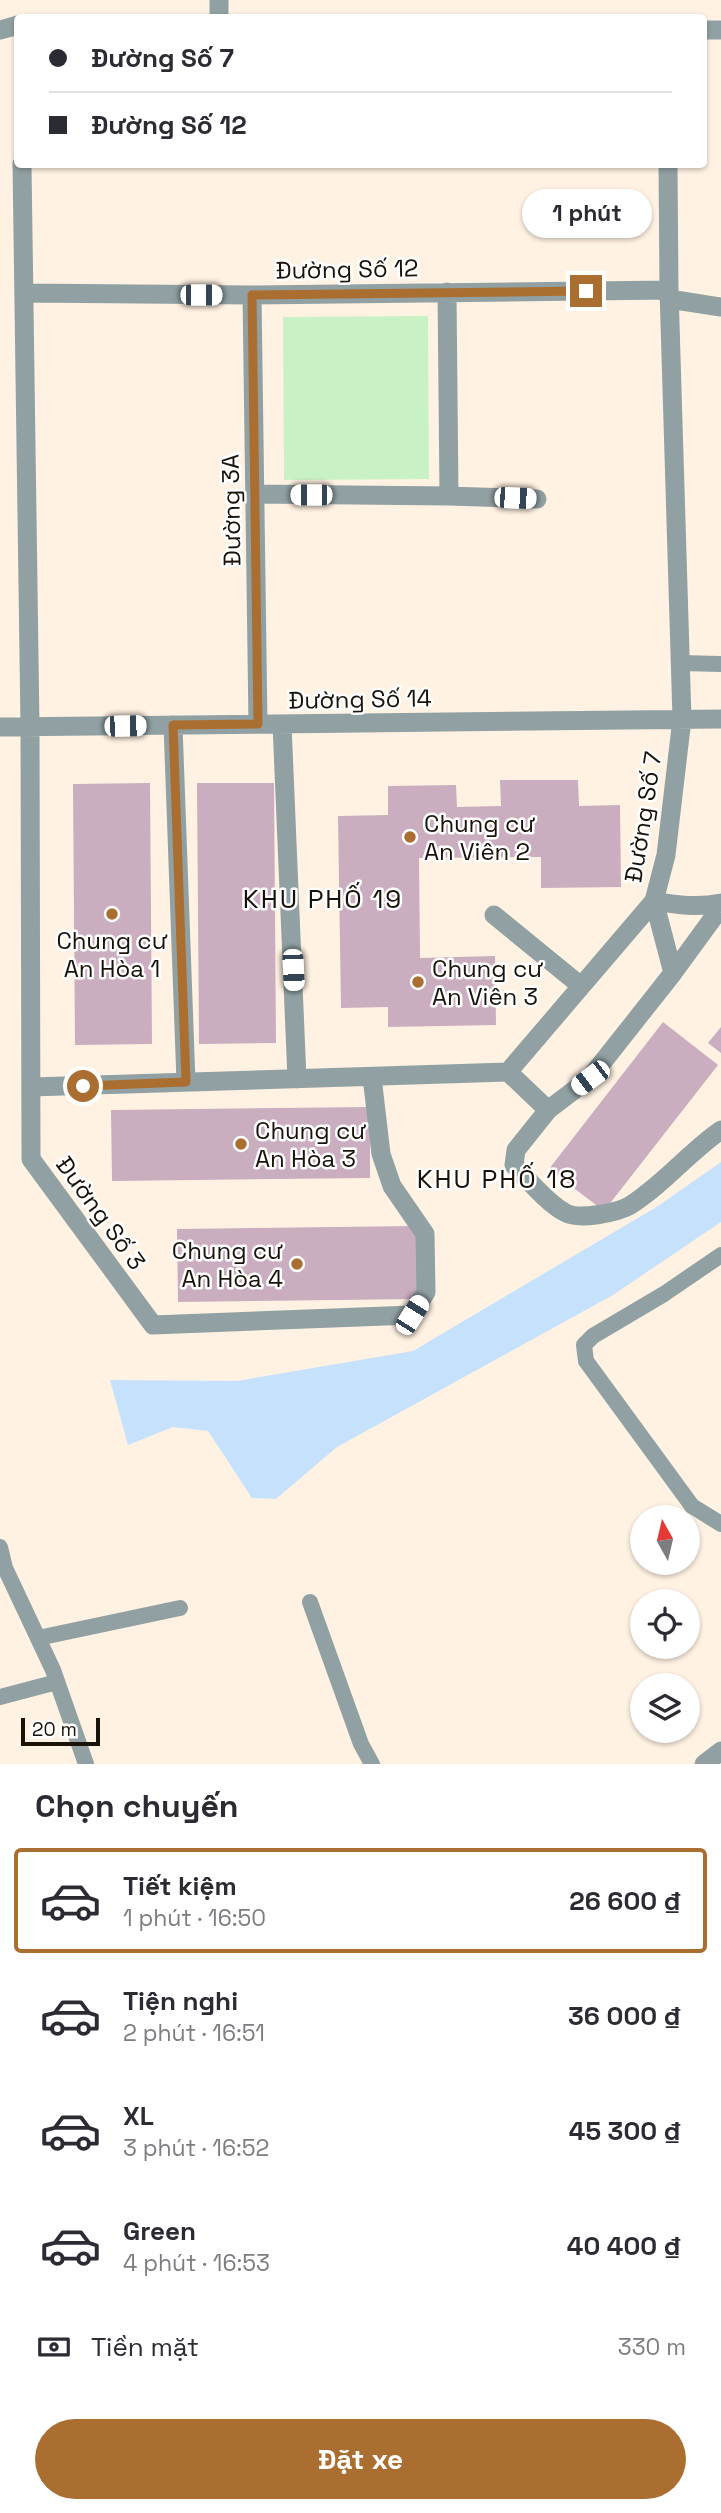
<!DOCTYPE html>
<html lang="vi">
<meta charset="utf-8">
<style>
body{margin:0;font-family:"Space Grotesk",sans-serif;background:#f7f7f7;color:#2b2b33;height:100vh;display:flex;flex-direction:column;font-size:26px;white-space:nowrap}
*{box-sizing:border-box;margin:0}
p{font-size:23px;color:#7c7c81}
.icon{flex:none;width:38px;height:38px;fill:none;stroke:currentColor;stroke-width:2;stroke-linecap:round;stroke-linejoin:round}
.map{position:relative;height:1764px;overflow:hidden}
.side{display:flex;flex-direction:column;background:#fff;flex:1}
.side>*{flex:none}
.guide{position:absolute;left:14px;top:14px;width:693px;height:154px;border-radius:7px;box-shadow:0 2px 5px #0004;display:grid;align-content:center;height:154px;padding:0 35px;background:#fff}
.needle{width:46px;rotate:352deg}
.buttons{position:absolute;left:630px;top:1505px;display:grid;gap:14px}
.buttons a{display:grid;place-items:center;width:70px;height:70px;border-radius:50%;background:#fff;box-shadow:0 2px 5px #0004;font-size:35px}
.scale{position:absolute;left:21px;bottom:18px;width:79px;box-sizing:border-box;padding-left:7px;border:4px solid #191209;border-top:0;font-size:19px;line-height:24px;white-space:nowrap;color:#191209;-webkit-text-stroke:5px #fff;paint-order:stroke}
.end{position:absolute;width:32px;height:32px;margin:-16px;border:9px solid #aa6f30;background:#fff;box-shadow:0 0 0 4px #fff}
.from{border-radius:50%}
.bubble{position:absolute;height:49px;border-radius:24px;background:#fff;box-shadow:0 2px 5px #0004;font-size:23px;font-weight:800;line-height:49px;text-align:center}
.car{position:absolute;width:21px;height:42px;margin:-21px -10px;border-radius:9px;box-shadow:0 0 5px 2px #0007;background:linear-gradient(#fff 24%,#345 0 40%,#fff 0 76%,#345 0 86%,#fff 0)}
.guide b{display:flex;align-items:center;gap:24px;height:66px;font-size:26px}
.guide b+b{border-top:2px solid #e1e1e2}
.guide i{width:18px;height:18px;background:#2b2b33}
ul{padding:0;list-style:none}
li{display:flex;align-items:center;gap:21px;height:105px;margin:0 14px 10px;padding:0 21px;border:4px solid transparent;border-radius:7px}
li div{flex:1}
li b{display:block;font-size:26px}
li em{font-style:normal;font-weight:800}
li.current{border-color:#aa6f30}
li>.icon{width:63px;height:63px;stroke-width:1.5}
h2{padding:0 35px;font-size:32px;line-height:84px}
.pay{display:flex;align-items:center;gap:18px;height:77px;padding:0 35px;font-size:26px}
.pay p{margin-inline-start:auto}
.button{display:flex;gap:14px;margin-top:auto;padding:14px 35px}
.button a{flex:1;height:80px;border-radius:42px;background:#aa6f30;color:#fff;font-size:28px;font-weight:800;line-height:80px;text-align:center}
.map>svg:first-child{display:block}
.green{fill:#c8f2c5}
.water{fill:#c5e1fc}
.building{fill:#caadbf}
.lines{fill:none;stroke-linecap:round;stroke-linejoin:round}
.service{stroke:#91a1a3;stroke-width:16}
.minor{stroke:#91a1a3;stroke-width:19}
.tertiary{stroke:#91a1a3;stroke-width:19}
.route{stroke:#aa6f30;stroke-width:9}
.poi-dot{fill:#aa6f30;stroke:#fff;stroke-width:2.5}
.labels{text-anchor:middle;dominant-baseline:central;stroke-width:5;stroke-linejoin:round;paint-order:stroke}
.street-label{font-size:24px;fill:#191209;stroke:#fff}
.poi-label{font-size:24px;fill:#191209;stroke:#fff;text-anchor:start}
.neighbourhood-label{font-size:26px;letter-spacing:2px;fill:#191209;stroke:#fff}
</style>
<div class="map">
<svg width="721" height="1764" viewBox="0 0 721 1764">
<rect width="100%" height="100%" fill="#fff2e3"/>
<!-- green -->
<path class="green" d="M428,316L429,479L284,480L283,317Z"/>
<!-- water -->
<path class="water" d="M721,1162V1222L613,1295L337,1447L276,1499L252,1498L208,1431L173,1427L128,1445L110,1380L237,1381L413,1351L658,1206Z"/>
<!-- building -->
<path class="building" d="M500,780H578L579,806L620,805L621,887L541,888V857L419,858L420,958L495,956L496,1025L388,1027V1007L341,1008L338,816L388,815V786L456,785L457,807L501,806Z
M150,783L152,1044L75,1045L73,784Z
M197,783H274L276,1043L199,1044Z
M663,1022L718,1065L604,1211L549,1169Z
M721,1027V1053L708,1043Z
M370,1107V1178L112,1181L111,1110Z
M417,1226L418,1299L178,1302L177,1229Z"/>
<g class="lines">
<!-- service -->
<path class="service" d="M680,663L721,664
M721,1255L664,1294L593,1336L584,1345L586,1361L692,1506L721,1524
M0,1547L5,1568L53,1670L86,1764
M310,1602L361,1744L372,1764
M38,1638L180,1608
M0,1697L57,1682"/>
<!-- minor -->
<path class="minor" d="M219,0V18
M22,164L30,727L31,1159L153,1325L412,1315L426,1292L425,1234L392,1186L381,1154L372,1077
M447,292L449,496
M25,293L252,295L669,290
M252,295L258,724
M669,299L721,307
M255,494L449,496L537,499
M282,724L297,1079
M173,725L186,1082
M0,727L721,719
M654,901L673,973
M654,901C678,905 697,908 721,903
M494,915L581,986
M508,1072L548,1110L590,1078L673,973L721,907
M31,1087L508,1072L654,901L666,855L682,719L669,290L668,164
M548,1110L516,1150L514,1165C527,1179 549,1205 566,1213C579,1220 616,1213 629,1206C663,1185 689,1152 721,1130"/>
<!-- tertiary -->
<path class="tertiary" d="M0,30L18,25
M704,30H721
M704,1764L721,1751"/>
</g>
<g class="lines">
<!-- route -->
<path class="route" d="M83,1086L186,1082L173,725L258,724L252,295L586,291"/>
</g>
<!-- markers -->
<g class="poi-dot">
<circle cx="410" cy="837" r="7"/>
<circle cx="112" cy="914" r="7"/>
<circle cx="418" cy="982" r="7"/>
<circle cx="241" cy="1144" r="7"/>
<circle cx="297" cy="1264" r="7"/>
</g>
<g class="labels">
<!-- street labels -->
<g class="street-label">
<text transform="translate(347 269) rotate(-1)">Đường Số 12</text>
<text transform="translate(231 510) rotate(-91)">Đường 3A</text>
<text transform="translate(360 699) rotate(-1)">Đường Số 14</text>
<text transform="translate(643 817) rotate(-81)">Đường Số 7</text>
<text transform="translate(101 1213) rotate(54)">Đường Số 3</text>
</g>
<!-- poi labels -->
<g class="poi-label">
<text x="424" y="823">Chung cư<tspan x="424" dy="28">An Viên 2</tspan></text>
<text x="112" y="940" text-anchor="middle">Chung cư<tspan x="112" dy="28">An Hòa 1</tspan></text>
<text x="432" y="968">Chung cư<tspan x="432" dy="28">An Viên 3</tspan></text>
<text x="255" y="1130">Chung cư<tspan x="255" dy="28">An Hòa 3</tspan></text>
<text x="283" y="1250" text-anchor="end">Chung cư<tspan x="283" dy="28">An Hòa 4</tspan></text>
</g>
<!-- neighbourhood labels -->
<g class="neighbourhood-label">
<text x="323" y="899">KHU PHỐ 19</text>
<text x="497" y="1179">KHU PHỐ 18</text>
</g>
</g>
</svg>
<div class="buttons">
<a><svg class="needle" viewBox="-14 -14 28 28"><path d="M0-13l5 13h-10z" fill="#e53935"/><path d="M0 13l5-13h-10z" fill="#7c7c81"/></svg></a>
<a><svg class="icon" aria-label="locate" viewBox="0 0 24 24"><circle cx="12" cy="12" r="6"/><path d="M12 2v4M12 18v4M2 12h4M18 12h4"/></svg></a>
<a><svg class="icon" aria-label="layers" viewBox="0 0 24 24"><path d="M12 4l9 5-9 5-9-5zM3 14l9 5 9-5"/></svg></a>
</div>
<div class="scale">20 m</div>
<i class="end from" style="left:83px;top:1086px"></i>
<i class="end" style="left:586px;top:291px"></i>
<div class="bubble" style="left:522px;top:189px;width:130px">1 phút</div>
<i class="car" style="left:201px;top:295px;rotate:90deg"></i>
<i class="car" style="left:311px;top:495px;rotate:270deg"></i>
<i class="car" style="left:515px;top:498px;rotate:92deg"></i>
<i class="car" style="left:125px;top:726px;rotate:89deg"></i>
<i class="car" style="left:293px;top:970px;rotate:177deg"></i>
<i class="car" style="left:590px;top:1078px;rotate:233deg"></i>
<i class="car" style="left:412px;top:1315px;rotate:32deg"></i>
<div class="guide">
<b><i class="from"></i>Đường Số 7</b>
<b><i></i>Đường Số 12</b>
</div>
</div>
<section class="side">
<h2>Chọn chuyến</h2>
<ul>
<li class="current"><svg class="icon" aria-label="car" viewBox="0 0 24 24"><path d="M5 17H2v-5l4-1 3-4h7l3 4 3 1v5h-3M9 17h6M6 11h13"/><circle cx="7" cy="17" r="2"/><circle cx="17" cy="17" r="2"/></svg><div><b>Tiết kiệm</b><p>1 phút · 16:50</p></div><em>26 600 ₫</em></li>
<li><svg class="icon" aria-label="car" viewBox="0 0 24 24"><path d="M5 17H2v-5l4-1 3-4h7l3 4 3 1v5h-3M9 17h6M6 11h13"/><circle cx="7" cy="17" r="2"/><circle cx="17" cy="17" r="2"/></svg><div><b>Tiện nghi</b><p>2 phút · 16:51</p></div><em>36 000 ₫</em></li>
<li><svg class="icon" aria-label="car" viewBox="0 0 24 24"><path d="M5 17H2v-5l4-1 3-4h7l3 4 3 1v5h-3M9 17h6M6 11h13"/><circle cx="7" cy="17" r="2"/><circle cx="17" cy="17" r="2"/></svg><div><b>XL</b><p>3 phút · 16:52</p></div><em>45 300 ₫</em></li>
<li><svg class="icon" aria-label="car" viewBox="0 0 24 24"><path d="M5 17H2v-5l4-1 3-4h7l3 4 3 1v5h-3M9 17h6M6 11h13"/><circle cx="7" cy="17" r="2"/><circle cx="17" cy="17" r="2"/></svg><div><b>Green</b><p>4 phút · 16:53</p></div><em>40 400 ₫</em></li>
</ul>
<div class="pay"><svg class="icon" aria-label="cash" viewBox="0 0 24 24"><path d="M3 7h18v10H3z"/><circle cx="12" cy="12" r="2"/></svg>Tiền mặt<p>330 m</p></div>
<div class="button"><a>Đặt xe</a></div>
</section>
